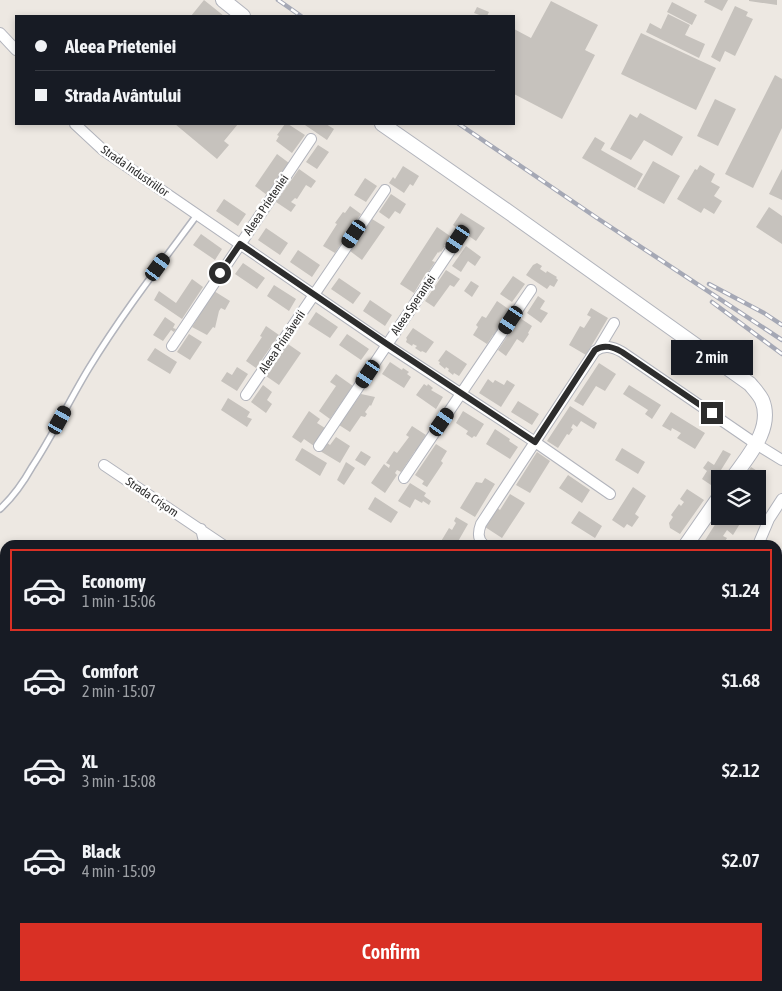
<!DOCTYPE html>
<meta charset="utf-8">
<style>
body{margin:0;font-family:"Asap Condensed",sans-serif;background:#242831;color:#f1f3f6;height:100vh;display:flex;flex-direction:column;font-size:19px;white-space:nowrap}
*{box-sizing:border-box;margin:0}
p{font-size:16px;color:#9ea1a6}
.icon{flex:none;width:28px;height:28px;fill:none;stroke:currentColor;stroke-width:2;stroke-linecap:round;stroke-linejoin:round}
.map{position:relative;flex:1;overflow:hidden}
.details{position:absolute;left:0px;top:540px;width:782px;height:451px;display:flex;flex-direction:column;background:#171b24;border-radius:15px 15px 0 0;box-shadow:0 2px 8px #0003}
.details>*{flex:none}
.hud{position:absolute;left:15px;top:15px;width:500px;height:110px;border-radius:0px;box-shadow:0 2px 8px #0003;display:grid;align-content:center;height:110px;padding:0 20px;background:#171b24}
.controls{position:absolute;left:711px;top:470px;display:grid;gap:10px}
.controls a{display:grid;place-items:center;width:55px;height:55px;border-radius:0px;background:#171b24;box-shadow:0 2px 8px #0003;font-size:25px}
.end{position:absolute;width:22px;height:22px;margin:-11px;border:6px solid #2d2d2d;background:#fff;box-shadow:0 0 0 2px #fff}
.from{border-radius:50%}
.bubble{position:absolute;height:35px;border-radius:0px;background:#171b24;box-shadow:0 2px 8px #0003;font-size:16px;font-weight:600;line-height:35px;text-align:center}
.car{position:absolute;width:15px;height:30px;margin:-15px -8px;border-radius:6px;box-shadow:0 0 4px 1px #0007;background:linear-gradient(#222 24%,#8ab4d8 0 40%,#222 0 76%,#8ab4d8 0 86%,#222 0)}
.hud b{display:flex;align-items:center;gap:18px;height:48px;font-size:19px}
.hud b+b{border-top:1px solid #363941}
.hud i{width:12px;height:12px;background:#f1f3f6}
ul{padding:9px 0 0;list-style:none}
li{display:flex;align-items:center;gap:15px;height:82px;margin:0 10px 8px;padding:0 10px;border:2px solid transparent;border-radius:0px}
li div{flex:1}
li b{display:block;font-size:19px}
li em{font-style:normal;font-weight:600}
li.on{border-color:#d93025}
li>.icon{width:45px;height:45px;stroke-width:1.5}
.primary-button{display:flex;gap:10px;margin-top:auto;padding:10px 20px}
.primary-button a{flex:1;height:58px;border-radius:0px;background:#d93025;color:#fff;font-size:20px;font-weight:600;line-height:58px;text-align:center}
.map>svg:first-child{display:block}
.industrial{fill:#e2e1e7}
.building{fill:#c6c2bd}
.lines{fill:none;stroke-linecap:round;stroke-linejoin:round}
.lane-casing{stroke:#b2b4bc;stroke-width:8}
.street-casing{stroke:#b2b4bc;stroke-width:12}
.secondary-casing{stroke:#b2b4bc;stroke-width:16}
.lane{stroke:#fff;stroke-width:5}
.street{stroke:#fff;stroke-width:10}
.secondary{stroke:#fff;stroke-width:14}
.rail-casing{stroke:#a5a8b5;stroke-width:4.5}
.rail{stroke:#fff;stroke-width:2.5;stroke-dasharray:8;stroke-linecap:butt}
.route{stroke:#2d2d2d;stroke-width:6}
.labels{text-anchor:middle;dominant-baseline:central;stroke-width:5;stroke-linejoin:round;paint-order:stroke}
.street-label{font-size:12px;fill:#2d2d2d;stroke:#fff}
</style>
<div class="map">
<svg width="782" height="991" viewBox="0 0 782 991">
<rect width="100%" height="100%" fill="#ede8e2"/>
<!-- industrial -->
<path class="industrial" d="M0,664L5,670V904L0,909Z
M778,928L782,931V991H272L276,986H778Z"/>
<!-- building -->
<path class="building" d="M204,0L224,16H191Z
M705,0H728L722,11L704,2Z
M749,0H777V5L749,1Z
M551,1L598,25L585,50L595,55L562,119L514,94V29L531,38Z
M672,2L697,15L692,25L667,12Z
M735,6L748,12L746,16L753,19L735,56L725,51L720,62L711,57Z
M477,7L489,12L487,16H482L474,13Z
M668,14L690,25L685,35L705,44L699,58L646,32L650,23L661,29Z
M641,33L716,68L696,110L621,74Z
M775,75L782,79V128L753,188L725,174Z
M715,99L736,109L718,146L697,136Z
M640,113L683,137L672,156L644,140L631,160L610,149L630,114L637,118Z
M175,124H238L224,141L229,145L217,159Z
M285,124H288L305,135L292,153L276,141L279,136L277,135Z
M306,124H326L334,129L327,140L305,125Z
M595,137L605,143L601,150L643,174L635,188L582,158Z
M318,145L329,152L317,169L306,162Z
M277,154L289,163L267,195L255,186Z
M653,161L680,176L664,204L637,189Z
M700,165L715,174L711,182L720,187L714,196L722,201L714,214L704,208L701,213L677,199L695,169L697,170Z
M403,166L419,176L413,186L410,184L404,193L389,183L393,177L395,179Z
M299,169L316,181L311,188L306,185L297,199L295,198L291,202L296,205L291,212L276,202Z
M782,169V200L769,194Z
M365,178L377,186L366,202L354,195Z
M391,194L406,204L400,214L395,211L389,219L379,212Z
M224,199L246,214L238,226L216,211Z
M350,206L361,214L335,253L323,246L337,224L335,223L343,212L345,213Z
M769,207L782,216V244L756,227Z
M461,213L485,228L476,241L453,225Z
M372,219L385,227L362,260L350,251Z
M437,227L453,238L447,246L445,244L444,246H445L441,252L440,251L439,253L438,252L432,261L435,262L429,271L432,272L430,276L426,273L414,293L400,284Z
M266,228L288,243L280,255L258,240Z
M201,234L222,249L215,260L193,245Z
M466,246L481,257L475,266L468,261L461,272L452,266Z
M298,250L320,265L312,277L290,262Z
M243,263L265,278L257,289L235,274Z
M537,263L542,266L540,269L546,273L547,271L557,277L556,278L558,280L554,287L550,285L547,289L526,275L533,265Z
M446,270L460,279L454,287L450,285L434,307L425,301Z
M513,276L525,284L512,302L500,294Z
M339,278L361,293L353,304L331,289Z
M192,279L203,287L182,319L154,300L159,291L176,303Z
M471,281L479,286L472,297L464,291Z
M274,285L296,299L289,311L267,296Z
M214,291L230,301L225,310L221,308L219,311L215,328L213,327L207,335L192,327Z
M538,296L545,301L540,309L548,313L541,323L527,313Z
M370,300L392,315L385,326L363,311Z
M497,301L510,310L503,321L506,323L496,337L493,335L487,344L473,335L478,327L476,325L482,316L486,318Z
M591,308L608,318L586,355L569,345L580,326L584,328L591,317L587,315Z
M316,312L338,327L330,338L308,324Z
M517,316L532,326L528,333L529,334L523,343L517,339L506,356L498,350L514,326L511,324Z
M165,317L175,324L173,328L176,329L174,332L171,330L163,341L153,335Z
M266,326L279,335L256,368L246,361L262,337L260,336Z
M413,328L434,342L426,353L422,351L421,352L415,348L417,346L413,344L412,346L406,342L407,339L406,338Z
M189,334L202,342L190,360L177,352Z
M347,334L369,349L361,360L339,345Z
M288,344L301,353L279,385L266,376Z
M155,348L177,362L170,374L147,360Z
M446,350L467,364L459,376L454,373L453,375L448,371L449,369L446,367L445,369L439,364L440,362L438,361Z
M390,362L402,370L403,368L409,372L407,374L411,377L404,388L382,374Z
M599,363L616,374L605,391L596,386L583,406L574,401Z
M237,367L248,374L237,391L221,381L227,372L232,375Z
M336,374L353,386L330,419L319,411L336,386L330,382Z
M488,379L493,383L495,380L504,385L507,380L515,385L501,407L479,393Z
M424,384L427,386L428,384L433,388L431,390L443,397L436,409L416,395Z
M263,385L272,392L267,400L272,404L266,413L251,402Z
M629,385L661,405L652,419L645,414L648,410L623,394Z
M361,394L375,397L371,406L370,405L365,412L367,414L365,417L361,416L350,432L339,425Z
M228,398L250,412L247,417L252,419L247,427L221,410Z
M518,401L539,414L532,425L511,412Z
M570,406L597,423L594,429L581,421L577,427L573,424L571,428L573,429L569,435L567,434L558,448L547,441Z
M309,411L320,419L317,423L325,428L314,446L304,439L301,443L292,437Z
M463,411L484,424L476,437L474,436L472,438L466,434L468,431L456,423Z
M671,412L705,433L695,449L677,438L681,433L672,428L671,431L662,426Z
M412,426L426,435L419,446L422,448L418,453L415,451L401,472L397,470L395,473L397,475L385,493L371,483L384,464L389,468L390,465L386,463L394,451L397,453L409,437L406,435Z
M495,429L510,439L509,441L518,447L510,459L486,444Z
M336,437L350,446L340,463L320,451L326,442L330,445Z
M436,444L447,451L441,461L443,463L427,487L422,484L424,481L415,475Z
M302,448L327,463L320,476L295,460Z
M622,448L645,462L638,474L615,460Z
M723,450L731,454L721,470L723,471L718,479L715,477L711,485L702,479L707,471L703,468L708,461L714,465Z
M361,451L371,457L365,466L355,460Z
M537,452L550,461L530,493L516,485Z
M346,462L355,468L344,485L337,480Z
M751,467L765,476L758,488V479H743Z
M568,475L590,490L582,503L559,488Z
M485,478L495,484L475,517L460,508L476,482L482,483Z
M410,483L426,493L424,496L431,501L429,505L423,501L422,503L415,499L410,508L398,501Z
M633,487L646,496L635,514L639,517L632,527L627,524L624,528L612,520Z
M687,489L704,500L680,534L670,528L669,523L673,517L671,515L679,504L681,506L684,502L680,499Z
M510,494L525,503L502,538L485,527L493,515L492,514L496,507L500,510Z
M375,497L398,512L391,523L368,509Z
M720,508V516H732L741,522L733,535L727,530L723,536L727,538L723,545L717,543L716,545H702L716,523L712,520Z
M579,511L602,526L595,538L571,523Z
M456,517L468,524L456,545H437L438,542L440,543L449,528L452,530L456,523L454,521Z
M778,576L782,578V596L778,593Z
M778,672L782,675V686L779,691H778Z
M778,694L782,697V714L778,711Z
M0,773L5,775V792L0,790Z
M750,986H774L771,991H747Z"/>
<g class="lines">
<defs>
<path id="lane" d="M0,509C13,497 23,483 32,467C53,435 69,401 89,368C122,314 160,265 197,215
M348,986L355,991
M310,991L313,986"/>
<path id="street" d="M0,33L16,50
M75,124L103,150L387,345L535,442L610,494
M172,346L311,139
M599,348L614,323
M246,395L385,190
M319,446L458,239
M104,465L223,545
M404,478L531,290
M201,529L205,545
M484,545C477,539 478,532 481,524L595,351C604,344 613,347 622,352L756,444L782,460
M758,545L769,519L782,499
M778,555L782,558
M778,659L782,662
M778,926L782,929"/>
<path id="secondary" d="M223,0L243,16
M382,124L510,213L750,384C754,389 759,394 762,400C774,429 747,457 732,479
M686,545L720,496
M0,944L5,940"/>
</defs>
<!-- lane casing -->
<use href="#lane" class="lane-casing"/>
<!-- street casing -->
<use href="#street" class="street-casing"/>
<!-- secondary casing -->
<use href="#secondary" class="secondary-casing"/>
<!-- lane -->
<use href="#lane" class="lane"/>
<!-- street -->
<use href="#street" class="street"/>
<!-- secondary -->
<use href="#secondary" class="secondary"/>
<defs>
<path id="rail" d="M278,0L301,16
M459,124L597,218L782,340
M709,284L764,313L782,325
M712,302L782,354"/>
</defs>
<!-- rail casing -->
<use href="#rail" class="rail-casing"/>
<!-- rail -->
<use href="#rail" class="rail"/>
</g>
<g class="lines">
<!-- route -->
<path class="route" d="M220,273L240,244L387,344L535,442L595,350C604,344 613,347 622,352L712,413"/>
</g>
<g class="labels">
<!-- street labels -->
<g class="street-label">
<text transform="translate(135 171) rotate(35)">Strada Industriilor</text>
<text transform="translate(266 205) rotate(-56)">Aleea Prieteniei</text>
<text transform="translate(413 305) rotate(-56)">Aleea Speranței</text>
<text transform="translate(282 342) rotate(-56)">Aleea Primăverii</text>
<text transform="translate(152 497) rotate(34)">Strada Crișom</text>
</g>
</g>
</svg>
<div class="controls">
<a><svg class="icon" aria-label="layers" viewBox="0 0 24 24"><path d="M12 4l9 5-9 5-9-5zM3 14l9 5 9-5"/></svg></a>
</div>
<i class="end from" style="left:220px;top:273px"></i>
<i class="end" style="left:712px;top:413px"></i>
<div class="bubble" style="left:671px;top:340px;width:82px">2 min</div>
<i class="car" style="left:354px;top:234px;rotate:214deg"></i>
<i class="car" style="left:458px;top:239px;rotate:214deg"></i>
<i class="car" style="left:158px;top:267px;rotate:36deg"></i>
<i class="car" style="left:511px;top:320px;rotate:214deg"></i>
<i class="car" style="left:368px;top:374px;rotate:214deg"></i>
<i class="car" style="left:60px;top:420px;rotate:29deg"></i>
<i class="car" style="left:442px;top:422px;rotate:35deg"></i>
<div class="hud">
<b><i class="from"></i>Aleea Prieteniei</b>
<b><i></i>Strada Avântului</b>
</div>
<section class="details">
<ul>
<li class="on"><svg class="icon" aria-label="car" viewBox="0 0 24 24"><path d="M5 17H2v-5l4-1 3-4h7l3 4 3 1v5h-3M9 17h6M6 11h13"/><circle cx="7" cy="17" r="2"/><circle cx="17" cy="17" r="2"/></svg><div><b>Economy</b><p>1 min · 15:06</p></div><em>$1.24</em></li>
<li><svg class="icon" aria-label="car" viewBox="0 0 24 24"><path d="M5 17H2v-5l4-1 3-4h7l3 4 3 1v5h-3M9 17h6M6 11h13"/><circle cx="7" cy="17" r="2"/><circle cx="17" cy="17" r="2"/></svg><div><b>Comfort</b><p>2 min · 15:07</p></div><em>$1.68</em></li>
<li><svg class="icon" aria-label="car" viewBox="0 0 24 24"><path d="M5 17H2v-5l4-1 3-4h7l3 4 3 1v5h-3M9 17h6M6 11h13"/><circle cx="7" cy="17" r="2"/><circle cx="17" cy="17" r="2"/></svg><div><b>XL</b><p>3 min · 15:08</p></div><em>$2.12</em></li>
<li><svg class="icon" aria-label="car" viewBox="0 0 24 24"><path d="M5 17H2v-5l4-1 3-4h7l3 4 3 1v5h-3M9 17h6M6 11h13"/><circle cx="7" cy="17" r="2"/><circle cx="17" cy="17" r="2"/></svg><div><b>Black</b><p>4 min · 15:09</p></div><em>$2.07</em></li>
</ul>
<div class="primary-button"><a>Confirm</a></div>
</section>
</div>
